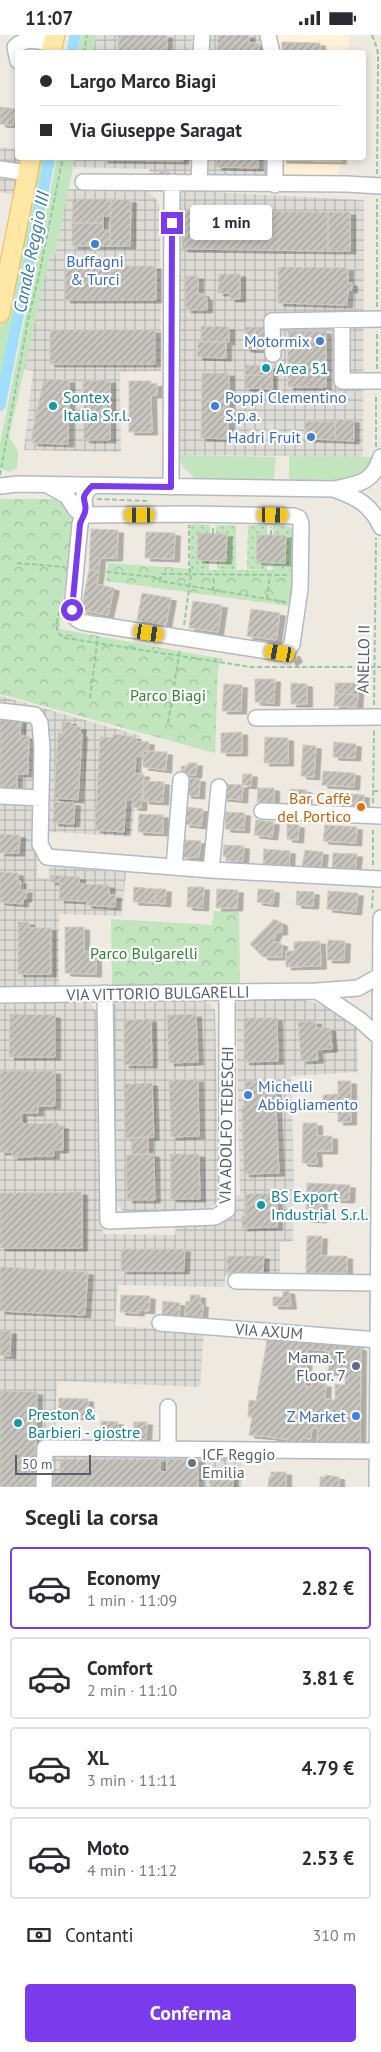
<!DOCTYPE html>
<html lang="it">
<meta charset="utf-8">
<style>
body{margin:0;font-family:"PT Sans",sans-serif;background:#f2f2f3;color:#2b2b33;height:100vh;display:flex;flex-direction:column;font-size:19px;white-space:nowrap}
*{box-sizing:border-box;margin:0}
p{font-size:16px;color:#7c7c81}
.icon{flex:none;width:28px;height:28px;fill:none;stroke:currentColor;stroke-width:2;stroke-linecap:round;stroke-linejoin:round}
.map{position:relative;height:1452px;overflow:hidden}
.side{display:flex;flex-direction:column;background:#fff;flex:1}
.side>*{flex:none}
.banner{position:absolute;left:15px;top:15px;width:351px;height:110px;border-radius:5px;box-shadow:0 2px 8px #0003;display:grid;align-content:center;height:110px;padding:0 25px;background:#fff}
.scale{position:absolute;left:15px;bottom:12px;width:76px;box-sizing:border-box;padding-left:5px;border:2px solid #5a5f63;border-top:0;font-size:14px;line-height:18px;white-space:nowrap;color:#5a5f63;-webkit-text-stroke:4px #fff;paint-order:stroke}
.end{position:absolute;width:22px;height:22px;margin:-11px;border:6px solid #7c3aed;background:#fff;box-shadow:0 0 0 2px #fff}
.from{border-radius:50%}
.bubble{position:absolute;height:35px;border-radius:5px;background:#fff;box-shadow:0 2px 8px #0003;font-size:16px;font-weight:700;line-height:35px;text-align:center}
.car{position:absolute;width:15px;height:30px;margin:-15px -8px;border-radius:6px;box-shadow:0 0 4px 1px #0007;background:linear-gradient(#f5c518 24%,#345 0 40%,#f5c518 0 76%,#345 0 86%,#f5c518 0)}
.banner b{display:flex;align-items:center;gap:18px;height:48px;font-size:19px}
.banner b+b{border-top:1px solid #e1e1e2}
.banner i{width:12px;height:12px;background:#2b2b33}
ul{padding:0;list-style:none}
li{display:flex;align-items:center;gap:15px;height:82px;margin:0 10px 8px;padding:0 15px;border:2px solid #e1e1e2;border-radius:5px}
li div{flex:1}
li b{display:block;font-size:19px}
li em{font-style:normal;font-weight:700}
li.current{border-color:#7c3aed}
li>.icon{width:45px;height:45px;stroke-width:1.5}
h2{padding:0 25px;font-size:22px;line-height:60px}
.pay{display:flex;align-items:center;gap:12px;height:55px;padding:0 25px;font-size:19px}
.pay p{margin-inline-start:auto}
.cta{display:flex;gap:10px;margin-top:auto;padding:10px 25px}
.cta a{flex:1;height:58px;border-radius:5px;background:#7c3aed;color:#fff;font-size:20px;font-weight:700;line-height:58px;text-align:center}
.status{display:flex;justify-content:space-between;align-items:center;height:35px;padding:0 25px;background:#fff;direction:ltr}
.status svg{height:14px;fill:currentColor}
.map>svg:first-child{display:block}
.commercial{fill:#fff1d6}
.industrial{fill:url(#industrial-grid)}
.grass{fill:#c1e6bd}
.forest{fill:url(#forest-crowns)}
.garden{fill:url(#garden-dots)}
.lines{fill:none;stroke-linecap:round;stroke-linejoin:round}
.canal{stroke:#a0deff;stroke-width:11}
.building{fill:url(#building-hatch);stroke:#d2cbc0;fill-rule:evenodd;filter:url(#shadow)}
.minor-casing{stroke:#b5b9bd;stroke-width:18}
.major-casing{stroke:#f4b954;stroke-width:21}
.path{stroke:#96c7a0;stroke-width:2;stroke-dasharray:5 2.5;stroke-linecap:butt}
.minor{stroke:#fff;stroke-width:15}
.major{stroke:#ffe8a5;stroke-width:19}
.route{stroke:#7c3aed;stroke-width:6}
.shop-dot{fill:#3f7fe0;stroke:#fff;stroke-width:2}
.culture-dot{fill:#0f9aa8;stroke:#fff;stroke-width:2}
.food-dot{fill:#e8710a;stroke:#fff;stroke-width:2}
.service-dot{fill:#5c6f8a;stroke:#fff;stroke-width:2}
.worship-dot{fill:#6b7280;stroke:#fff;stroke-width:2}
.labels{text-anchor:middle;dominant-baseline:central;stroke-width:4.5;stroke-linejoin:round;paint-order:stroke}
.shop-label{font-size:16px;fill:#366cbe;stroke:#fff;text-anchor:end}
.culture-label{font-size:16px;fill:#0d838f;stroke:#fff;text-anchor:start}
.street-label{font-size:16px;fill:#5a5f63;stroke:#fff}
.park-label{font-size:16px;fill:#358332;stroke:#fff}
.food-label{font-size:16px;fill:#c56008;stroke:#fff;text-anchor:end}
.service-label{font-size:16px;fill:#4e5e75;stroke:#fff;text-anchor:end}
.worship-label{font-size:16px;fill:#5b616d;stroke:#fff;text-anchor:start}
.water-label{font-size:18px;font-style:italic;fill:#397aaa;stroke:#fff}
</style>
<div class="status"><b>11:07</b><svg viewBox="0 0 49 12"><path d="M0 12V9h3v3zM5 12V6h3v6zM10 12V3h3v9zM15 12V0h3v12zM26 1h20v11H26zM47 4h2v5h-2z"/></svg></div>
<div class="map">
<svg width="381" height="1452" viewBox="0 0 381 1452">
<defs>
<pattern id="industrial-grid" width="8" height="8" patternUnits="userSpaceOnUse" patternTransform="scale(1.25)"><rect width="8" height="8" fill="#dedcd6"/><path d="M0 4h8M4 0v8" fill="none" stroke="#b7b6b1"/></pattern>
<pattern id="forest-crowns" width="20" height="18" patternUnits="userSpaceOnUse" patternTransform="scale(1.25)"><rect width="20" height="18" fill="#c1e6bd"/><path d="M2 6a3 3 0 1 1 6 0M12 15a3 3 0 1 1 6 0" fill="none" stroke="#a0be9d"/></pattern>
<pattern id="garden-dots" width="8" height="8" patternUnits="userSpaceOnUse" patternTransform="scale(1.25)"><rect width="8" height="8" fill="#c1e6bd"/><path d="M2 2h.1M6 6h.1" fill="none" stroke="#a0be9d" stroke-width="1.8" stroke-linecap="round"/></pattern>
<pattern id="building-hatch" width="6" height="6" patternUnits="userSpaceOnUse" patternTransform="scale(1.25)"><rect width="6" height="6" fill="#c8c5bf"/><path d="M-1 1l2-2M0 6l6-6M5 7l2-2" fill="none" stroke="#a5a39f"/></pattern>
<filter id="shadow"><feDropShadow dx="5.5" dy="3" stdDeviation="0" flood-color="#0004"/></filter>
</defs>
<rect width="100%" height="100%" fill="#eeeae2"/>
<!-- commercial -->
<path class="commercial" d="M278,0H349L348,17H278Z
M279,123H354L352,127L344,128L340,131L337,143L279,141Z"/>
<!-- industrial -->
<path class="industrial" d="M96,0H192L191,17L93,18Z
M206,0H265L267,17H206Z
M0,112L17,114L18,122L22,123L15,160L0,157Z
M75,123H191L190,136L184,141L150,142L149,134L73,132Z
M206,123H267V142L213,141L208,139L205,134Z
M68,154L146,155L157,165L160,172L161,336L120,337L121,417L24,415L33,336L24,334L50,219L55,220Z
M176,155L364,165L363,422L177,420Z
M0,661L141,701L132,802L38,796L37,842L48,844L49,832L126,837L122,881L59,879V953H0Z
M199,964L210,969L215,975L219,1162L216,1169L208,1174L128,1178L120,1174L116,1169L114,1158L111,975L114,969L120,967Z
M302,964L331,973L357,994L358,1037L291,1041L294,1139L293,1206L280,1207V1242L225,1241L224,1252L118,1250L115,1291L204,1297L200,1352L57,1346L55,1401L40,1400L37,1452H0V969L80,967L90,968L97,977L103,1199L175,1200L176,1191L204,1190L220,1186L234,1160H240L236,965Z
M51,1419H241L242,1452H50Z"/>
<!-- grass -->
<path class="grass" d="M81,0H96L93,17H78Z
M34,123H45L0,345V293Z
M57,123H75L55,220H50L9,402L18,416L17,433L9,437L0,433V409Z
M177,420L276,422L274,445L270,446L196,444L184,433Z
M289,421L375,422L371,433L353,446L294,447L289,443Z"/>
<!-- forest -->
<path class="forest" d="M0,464H63L75,480L59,594L223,624L218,632L215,718L0,659Z
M108,528L209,535H293V562L290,571L106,546Z
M214,876L239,877L240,950L112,952L111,884L212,890Z"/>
<!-- garden -->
<path class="garden" d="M190,489L210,490V498H198L197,525L209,526V535L190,534Z
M216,490H236V535L217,534V526H226L227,499H216Z
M248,490H267V500H257L256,527H267V535L247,534Z
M273,490H286L293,494V535H273V527H285L286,501L273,500Z"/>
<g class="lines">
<!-- canal -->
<path class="canal" d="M72,18L75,0
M0,371L50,122"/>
</g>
<!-- building -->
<path class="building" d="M118,0H167V18H118Z
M218,0H249V8H259V18H217Z
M282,7L320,8V18H282Z
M0,72L16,74L13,90L0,89Z
M102,122H183V126L102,125Z
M217,122H258V133L216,132Z
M281,122H341V126L281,125Z
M159,134H163V137H170V141H159Z
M73,164H111L110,181H103V188H72Z
M111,164L131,165L130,211H110Z
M182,176L328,177V216L182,214Z
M328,177H350V216H328Z
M72,188H103V195H110V211H72Z
M65,231H156V265H65Z
M278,232L348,233V248H352V255H348L347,270L278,268Z
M219,239H240V264H230V258H218Z
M185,241H198V259H204V263H207V275H186Z
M201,291L229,292V307H201Z
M245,292H267V315L245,314Z
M50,295H155V329H50Z
M288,296H326V352H288Z
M198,307H226V323L197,322Z
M245,330L273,331L272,341L245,340Z
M202,338H229L228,404L201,403Z
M245,340L272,341V354L244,353Z
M44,344L69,345L68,409L32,408V398Z
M110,345V405H84L83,346Z
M129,346H151V349L157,348V360H151L152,397H129Z
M336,384L354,385V406L335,405Z
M305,386L336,387L335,405L305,404Z
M91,494L118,495L117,523H100L99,536L89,535Z
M146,497L175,498L174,524L145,523Z
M198,498L227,499L226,526L197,525Z
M257,500H286L285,528L256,527Z
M89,535L99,536L97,549L114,553L108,580L81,575Z
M142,558L171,563L166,590L137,585Z
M193,566L222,570L218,597L189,593Z
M251,574L280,578L276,605L247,601Z
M294,618L297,624L291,628L288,622Z
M255,644H275L274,668L255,667Z
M291,648L307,649V669H291Z
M335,648H358V660L335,659Z
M224,649L242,650L241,676H222Z
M335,659L358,660L357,672L334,671Z
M0,684L21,685L20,701H29L28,739H17V754H0Z
M62,686L71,687V691L81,692L80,699H82L78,765L54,763L58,698H62Z
M242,697V718H221V698Z
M113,699L136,702V706L149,707L148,716H143V721H136L135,739H144L141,773L132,772L133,765H126L124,797L95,795L100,702L113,703Z
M265,702L288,703V728H264Z
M334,707L356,709L355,723L333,722Z
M303,710L316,711L314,742L301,741Z
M143,716L167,717L166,735L143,732Z
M188,728H197L196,740H182L181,731H188Z
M323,736L355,738L354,752L322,750Z
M243,739H252L251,751L243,750L242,765L222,763L223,749L242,750Z
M186,743L200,744L199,761L186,760Z
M144,746L164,747L163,767L144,766Z
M258,753H274V768L257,767Z
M290,754L307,755L306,771L289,770Z
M350,759L364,760L363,777L327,772V763L350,764Z
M54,767L75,768L74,789L53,788Z
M186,772L203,774L201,791L184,789Z
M226,777L245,778L244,795L225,794Z
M139,779L163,780V798L138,797Z
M256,785L274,787L272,802L254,800Z
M287,789L299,790L298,805L287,804Z
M325,790L357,792L356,808L323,806Z
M0,799L20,800L19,818H0Z
M183,805L201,806L199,822L181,823Z
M224,810L244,811L243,826H226V822L223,821Z
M264,814L290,816L289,831L263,829Z
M305,815L323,817L321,833L302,832Z
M333,818L357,819L355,836L332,835Z
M0,837L18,838V846H21L20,855H27L26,864H23V869L0,867Z
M51,840L80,842L79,849L109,850V860H116L115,872L86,870L87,866L59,865L60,847H50Z
M134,852L156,854L155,868L133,867Z
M188,852H204L203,873L187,872Z
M156,854H166L165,869L155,868Z
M217,854L238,855L237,873H216Z
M258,854L274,855L273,869L257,867Z
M297,856L314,857L313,871L296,870Z
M328,856L358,858L356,877L327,874Z
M274,884L282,888V897H277L273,906L282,909V922H263L250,909Z
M18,887H29V893H51V939H18Z
M65,892H84V917H96V939L65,938Z
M328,905L345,906L344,925H327Z
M320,906L321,931L286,932V916H294V907Z
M10,979L55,980V1022H9Z
M196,979L198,1027L169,1028L167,980Z
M244,983H277L278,1026L244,1027Z
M151,984L152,1030H124V985Z
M316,986V993H330L332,1014L317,1015L318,1025L301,1026L298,987Z
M0,1036H55V1071H38V1078H21L22,1089L58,1088V1091H63V1115H54V1121L12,1122V1117H0Z
M198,1044L199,1101L171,1102L169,1045Z
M245,1046L275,1047L279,1138L244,1139L242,1071L244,1070L243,1054H246Z
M338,1046H351V1087H338V1074H323V1060L338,1059Z
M152,1048L154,1102L125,1103L124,1049Z
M303,1088H317V1101H332V1116H316L317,1129L302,1128Z
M148,1102V1119L132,1120L131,1103Z
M154,1119L155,1165H127L126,1120Z
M170,1119H199L200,1164H171Z
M307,1148L350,1150L349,1165L322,1164L321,1185L306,1184Z
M82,1157V1213H0V1158Z
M277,1158V1192L242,1193V1181H246V1159Z
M307,1201H322L321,1221H347V1238H306Z
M121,1214H185L184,1236H121Z
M227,1221H264L263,1237L227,1238Z
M0,1232L88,1237L85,1280L0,1276Z
M283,1256H289L291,1271H273V1262H283Z
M121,1260L150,1261L149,1276L139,1275V1278L120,1277Z
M190,1260H200V1269H203L202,1284L185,1283L186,1266L190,1267Z
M163,1266L180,1268L179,1281L162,1280Z
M0,1296H11L10,1321L0,1320Z
M268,1301L357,1308V1312L361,1313L360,1413L317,1411L318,1393H312L311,1404L302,1403L301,1409L286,1408L287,1404L272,1403V1402L249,1400L252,1382H248L249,1365L256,1366ZM307,1314L329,1316L328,1337L345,1338V1350L335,1349V1365L325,1364L326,1349H320L321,1346L312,1345V1352H305Z
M0,1356L37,1357L35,1452H0Z
M59,1363L88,1364V1382L58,1381Z
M101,1386L118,1387V1403L101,1402Z
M134,1387H147L146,1404L133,1403Z
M60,1424H160V1436L167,1437V1424H198V1452H53V1439H60Z
M209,1435H233V1452H210Z
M271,1437H286V1452H268L269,1442H271Z
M325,1440L339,1442V1452H320V1442H325Z"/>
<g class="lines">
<defs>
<path id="minor" d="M268,0L272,18
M201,18L202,0
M18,26L15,12C25,1 40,7 53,8
M0,134L28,138
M83,147L346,149L381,151
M199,148L200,122
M275,150V122
M342,285V346H381
M273,319L272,286L381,284
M0,451L17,449L334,454C359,449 373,448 381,422
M49,451L67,461L76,475L83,480L85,476L84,460L92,451
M171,452L172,147
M336,455C358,463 371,470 381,492
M191,479L294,481L299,483L301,489L300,554L292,609L288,615L280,618L100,590C88,588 74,589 72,575L80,489L83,480Z
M0,676L35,680L40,688L42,713L40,809L47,822L211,835L381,844
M256,683L381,682
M0,761L41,763
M262,776L381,781
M174,832L181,745
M211,835L219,752
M317,956L360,985L380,1003
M105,958L108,1186L215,1182L227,1175V957
M0,960L317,956L358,953L381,940
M236,1246L379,1248
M160,1288L378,1305
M168,1372V1415
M44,1452L45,1413L377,1416
M377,1452L381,883"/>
<path id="major" d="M51,18L55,0
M0,278L31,122"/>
</defs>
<!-- minor casing -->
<use href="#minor" class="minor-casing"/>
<!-- major casing -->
<use href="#major" class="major-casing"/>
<!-- path -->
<path class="path" d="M372,0L377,13L378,21L377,139
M84,18L87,0
M377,272V164
M377,334V296
M376,412V359
M0,440L28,285L38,245L63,122
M97,464L147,466
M213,498V491
M271,500V492
M17,528L65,532
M99,536L161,543
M213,556L214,541
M267,564L270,539
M286,567L160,546L162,539L289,540
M59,576C57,588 53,597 65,603L251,632H381
M184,590L191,540L189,532V490
M90,663L98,601
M374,670L376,503
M168,688L180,614
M373,756H381
M373,768L374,695
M373,830V793
M372,873L373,855"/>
<!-- minor -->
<use href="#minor" class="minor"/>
<!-- major -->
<use href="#major" class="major"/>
</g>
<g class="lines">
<!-- route -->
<path class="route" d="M72,575L80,489C81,485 84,481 85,477C88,464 77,466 92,451L171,452L172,188"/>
</g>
<!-- markers -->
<g class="shop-dot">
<circle cx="95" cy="209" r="5"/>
<circle cx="320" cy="306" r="5"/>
<circle cx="215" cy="371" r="5"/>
<circle cx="311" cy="402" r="5"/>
<circle cx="248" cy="1060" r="5"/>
<circle cx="356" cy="1381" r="5"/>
</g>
<g class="culture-dot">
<circle cx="266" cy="333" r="5"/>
<circle cx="53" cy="371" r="5"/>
<circle cx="261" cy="1170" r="5"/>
<circle cx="18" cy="1388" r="5"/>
</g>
<circle class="food-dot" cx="361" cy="772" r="5"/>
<circle class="service-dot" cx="356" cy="1331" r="5"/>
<circle class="worship-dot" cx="192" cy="1428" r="5"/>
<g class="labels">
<!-- shop labels -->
<g class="shop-label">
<text x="95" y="226" text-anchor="middle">Buffagni<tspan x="95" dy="18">&amp; Turci</tspan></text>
<text x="310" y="306">Motormix</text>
<text x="225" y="362" text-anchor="start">Poppi Clementino<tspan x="225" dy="18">S.p.a.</tspan></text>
<text x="301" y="402">Hadri Fruit</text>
<text x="258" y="1051" text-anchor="start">Michelli<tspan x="258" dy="18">Abbigliamento</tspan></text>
<text x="346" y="1381">Z Market</text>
</g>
<!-- culture labels -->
<g class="culture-label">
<text x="276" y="333">Area 51</text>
<text x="63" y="362">Sontex<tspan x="63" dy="18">Italia S.r.l.</tspan></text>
<text x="271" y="1161">BS Export<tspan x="271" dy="18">Industrial S.r.l.</tspan></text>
<text x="28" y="1379">Preston &amp;<tspan x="28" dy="18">Barbieri - giostre</tspan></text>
</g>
<!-- street labels -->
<g class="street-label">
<text transform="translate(363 624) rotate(-89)">ANELLO II</text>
<text transform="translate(158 958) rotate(-1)">VIA VITTORIO BULGARELLI</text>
<text transform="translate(226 1090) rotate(-89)">VIA ADOLFO TEDESCHI</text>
<text transform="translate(269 1296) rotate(4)">VIA AXUM</text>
</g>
<!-- park labels -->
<g class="park-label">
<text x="168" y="660">Parco Biagi</text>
<text x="144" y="918">Parco Bulgarelli</text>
</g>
<!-- food labels -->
<g class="food-label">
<text x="351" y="763">Bar Caffé<tspan x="351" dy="18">del Portico</tspan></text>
</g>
<!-- service labels -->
<g class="service-label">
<text x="346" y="1322">Mama. T.<tspan x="346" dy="18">Floor. 7</tspan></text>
</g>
<!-- worship labels -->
<g class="worship-label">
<text x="202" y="1419">ICF Reggio<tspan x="202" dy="18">Emilia</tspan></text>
</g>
<!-- water labels -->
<g class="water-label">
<text transform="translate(31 217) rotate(-79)">Canale Reggio III</text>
</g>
</g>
</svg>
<div class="scale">50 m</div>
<i class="end from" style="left:72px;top:575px"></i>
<i class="end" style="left:172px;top:188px"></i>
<div class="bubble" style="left:190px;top:170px;width:82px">1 min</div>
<i class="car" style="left:140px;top:480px;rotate:270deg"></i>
<i class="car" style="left:273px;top:480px;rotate:91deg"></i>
<i class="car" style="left:149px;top:598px;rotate:99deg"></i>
<i class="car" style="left:280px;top:618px;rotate:280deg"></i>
<div class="banner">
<b><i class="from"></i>Largo Marco Biagi</b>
<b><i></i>Via Giuseppe Saragat</b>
</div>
</div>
<section class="side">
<h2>Scegli la corsa</h2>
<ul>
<li class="current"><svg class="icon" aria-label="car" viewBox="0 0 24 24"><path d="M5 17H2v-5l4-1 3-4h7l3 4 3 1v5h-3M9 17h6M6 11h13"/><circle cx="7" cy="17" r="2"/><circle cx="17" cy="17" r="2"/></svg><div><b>Economy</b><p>1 min · 11:09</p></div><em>2.82 €</em></li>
<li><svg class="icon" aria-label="car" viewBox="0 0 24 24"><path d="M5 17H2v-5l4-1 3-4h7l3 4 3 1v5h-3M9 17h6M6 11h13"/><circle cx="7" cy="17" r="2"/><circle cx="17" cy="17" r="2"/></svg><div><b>Comfort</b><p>2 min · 11:10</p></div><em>3.81 €</em></li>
<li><svg class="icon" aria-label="car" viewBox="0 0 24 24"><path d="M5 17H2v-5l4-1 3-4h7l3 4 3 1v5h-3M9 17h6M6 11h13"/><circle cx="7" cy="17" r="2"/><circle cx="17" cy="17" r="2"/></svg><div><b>XL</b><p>3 min · 11:11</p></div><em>4.79 €</em></li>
<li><svg class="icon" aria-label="car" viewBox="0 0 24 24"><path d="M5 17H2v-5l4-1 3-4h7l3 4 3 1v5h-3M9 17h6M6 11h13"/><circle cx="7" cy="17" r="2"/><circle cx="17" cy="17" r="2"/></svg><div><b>Moto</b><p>4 min · 11:12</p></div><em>2.53 €</em></li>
</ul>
<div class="pay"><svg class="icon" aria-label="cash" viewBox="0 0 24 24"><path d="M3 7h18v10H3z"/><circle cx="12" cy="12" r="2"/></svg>Contanti<p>310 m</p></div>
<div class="cta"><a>Conferma</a></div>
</section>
